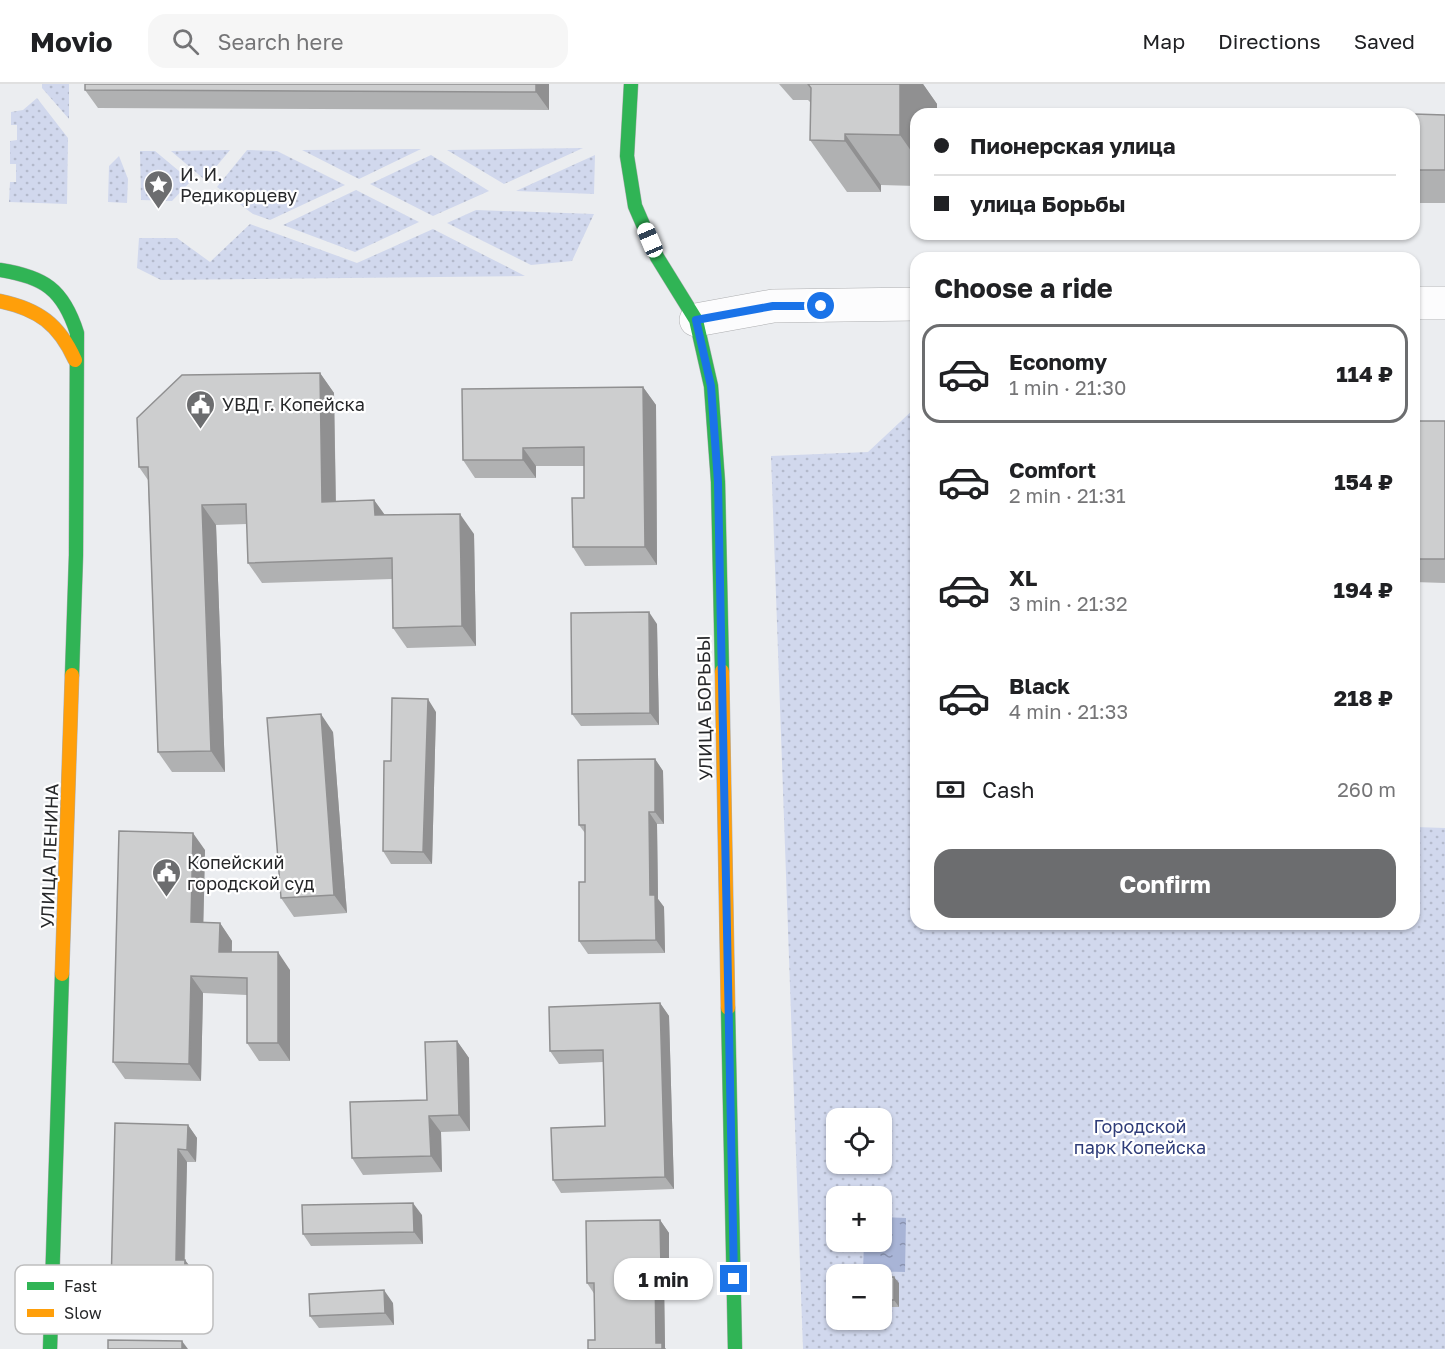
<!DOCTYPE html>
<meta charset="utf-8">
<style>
body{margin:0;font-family:"Golos Text",sans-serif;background:#f6f6f6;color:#202124;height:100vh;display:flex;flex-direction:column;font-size:22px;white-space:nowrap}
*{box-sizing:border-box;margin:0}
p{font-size:20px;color:#757577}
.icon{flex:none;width:33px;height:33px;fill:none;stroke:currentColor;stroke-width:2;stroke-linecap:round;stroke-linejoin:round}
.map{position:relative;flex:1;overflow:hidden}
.sheet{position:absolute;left:910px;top:168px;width:510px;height:678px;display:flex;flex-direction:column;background:#fff;border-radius:18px;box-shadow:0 2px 4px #0004}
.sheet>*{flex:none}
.top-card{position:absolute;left:910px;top:24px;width:510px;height:132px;border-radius:18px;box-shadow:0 2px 4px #0004;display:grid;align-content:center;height:132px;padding:0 24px;background:#fff}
.controls{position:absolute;left:826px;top:1024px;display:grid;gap:12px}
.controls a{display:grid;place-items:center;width:66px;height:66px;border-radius:12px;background:#fff;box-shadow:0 2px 4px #0004;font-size:30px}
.end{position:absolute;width:27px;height:27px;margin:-14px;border:8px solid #1a73e8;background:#fff;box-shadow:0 0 0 3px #fff}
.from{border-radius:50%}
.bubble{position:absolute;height:42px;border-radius:18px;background:#fff;box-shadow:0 2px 4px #0004;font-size:20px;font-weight:700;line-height:42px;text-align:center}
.car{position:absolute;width:18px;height:36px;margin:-18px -9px;border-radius:8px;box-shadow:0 0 4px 2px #0007;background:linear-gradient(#fff 24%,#345 0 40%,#fff 0 76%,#345 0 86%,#fff 0)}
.top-card b{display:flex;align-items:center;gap:21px;height:57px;font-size:22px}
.top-card b+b{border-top:2px solid #e0e0e0}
.top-card i{width:15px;height:15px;background:#202124}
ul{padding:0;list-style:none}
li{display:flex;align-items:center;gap:18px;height:99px;margin:0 12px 9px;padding:0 12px;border:3px solid transparent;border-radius:18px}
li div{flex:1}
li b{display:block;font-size:22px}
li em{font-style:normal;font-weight:700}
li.active{border-color:#6c6d6f}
li>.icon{width:54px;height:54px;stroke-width:1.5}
h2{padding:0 24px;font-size:27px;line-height:72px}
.pay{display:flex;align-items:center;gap:15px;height:66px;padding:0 24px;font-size:22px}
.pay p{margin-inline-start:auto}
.action{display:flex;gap:12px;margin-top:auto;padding:12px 24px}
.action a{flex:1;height:69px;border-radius:18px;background:#6c6d6f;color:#fff;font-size:24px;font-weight:700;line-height:69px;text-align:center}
header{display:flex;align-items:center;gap:36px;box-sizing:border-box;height:84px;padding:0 30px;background:#fff;border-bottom:2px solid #e0e0e0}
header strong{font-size:28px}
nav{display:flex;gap:33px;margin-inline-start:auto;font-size:21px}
.search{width:420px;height:54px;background:#f6f6f6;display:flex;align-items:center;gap:15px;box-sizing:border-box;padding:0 21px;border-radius:18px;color:#757577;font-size:22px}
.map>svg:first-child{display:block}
.grass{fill:url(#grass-dots);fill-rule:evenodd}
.water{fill:url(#water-ripples)}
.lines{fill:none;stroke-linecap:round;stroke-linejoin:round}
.street-casing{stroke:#adaeb0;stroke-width:34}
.fast-casing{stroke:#adaeb0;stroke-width:15}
.slow-casing{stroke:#adaeb0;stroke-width:15}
.street{stroke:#fcfcfd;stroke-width:33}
.fast{stroke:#30b455;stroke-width:14}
.slow{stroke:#ff9f0a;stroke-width:14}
.wall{fill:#b0b1b2}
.shaded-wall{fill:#909091}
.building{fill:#cdcecf;stroke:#909091;stroke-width:1.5}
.route{stroke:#1a73e8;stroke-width:8}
.labels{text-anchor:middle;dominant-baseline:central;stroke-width:4.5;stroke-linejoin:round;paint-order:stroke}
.poi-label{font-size:18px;fill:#27282a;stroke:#fff;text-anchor:start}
.street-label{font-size:18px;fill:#27282a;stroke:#fff}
.park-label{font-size:18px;fill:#2f3d79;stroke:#fff}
.key{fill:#fff;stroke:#bebebf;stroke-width:1.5}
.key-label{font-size:16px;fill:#27282a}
</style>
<header>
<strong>Movio</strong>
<div class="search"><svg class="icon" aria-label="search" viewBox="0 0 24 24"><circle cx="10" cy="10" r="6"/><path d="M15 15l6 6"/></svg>Search here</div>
<nav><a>Map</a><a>Directions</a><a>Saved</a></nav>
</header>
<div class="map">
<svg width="1445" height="1265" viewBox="0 0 1445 1265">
<defs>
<pattern id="grass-dots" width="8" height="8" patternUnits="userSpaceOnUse" patternTransform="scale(1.5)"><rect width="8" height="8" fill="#d1d8ed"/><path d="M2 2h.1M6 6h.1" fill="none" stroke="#b3b9cb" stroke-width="1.8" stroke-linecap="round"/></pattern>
<pattern id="water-ripples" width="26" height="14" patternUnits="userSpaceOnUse" patternTransform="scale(1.5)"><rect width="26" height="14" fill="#a8b4d6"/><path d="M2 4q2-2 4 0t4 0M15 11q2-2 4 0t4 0" fill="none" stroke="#8992ae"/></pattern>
</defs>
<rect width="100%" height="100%" fill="#ebedf0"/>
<!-- grass -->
<path class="grass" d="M42,0H69V35L42,4Z
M37,14L68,54L67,120L9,118L10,98H16V80H10V57L17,56V41H11V28L23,26Z
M583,64L504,100L447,66Z
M421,65L359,95L302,66Z
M230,66L205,96L171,67Z
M247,66L277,67L345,101L270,136L253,130L217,103Z
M140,67H155L191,97L172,117L141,116Z
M431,71L489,107L433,132L370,100Z
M595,71L594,110L516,107Z
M119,72L128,95L127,119L108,118L109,82Z
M356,106L419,138L355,168L283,141Z
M476,126L594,130L572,177L531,181L447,139Z
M250,140L357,179L433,145L525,192L161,196L137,184L139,154H177L210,178Z
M916,323V840H1414L1415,743L1445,744V1265H803L771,372L868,368ZM837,1035H882V1080H837ZM837,1113H882V1158H837ZM837,1191H882V1236H837Z"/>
<!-- water -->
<path class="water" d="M882,1133L906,1134L905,1188L863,1187L864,1158H882Z"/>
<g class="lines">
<defs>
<path id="street" d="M1414,219H1445
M696,236L773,222L916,220"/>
<path id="fast" d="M631,0L627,72L635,122L657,173L696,236L711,302L718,398L722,587
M0,186C44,193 63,205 77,249L76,471L72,591
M728,924L735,1265
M50,1265L62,890"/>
<path id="slow" d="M0,217C38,225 59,240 75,276
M722,587L728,924
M62,890L72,591"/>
</defs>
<!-- street casing -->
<use href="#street" class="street-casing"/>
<!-- fast casing -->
<use href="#fast" class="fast-casing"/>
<!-- slow casing -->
<use href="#slow" class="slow-casing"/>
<!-- street -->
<use href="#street" class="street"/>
<!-- fast -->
<use href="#fast" class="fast"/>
<!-- slow -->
<use href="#slow" class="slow"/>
</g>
<!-- wall -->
<path class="wall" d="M85,0H549V26L98,24L85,6Z
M779,0H923L937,20V30H916V102L881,101V108H847L810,56L811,19L808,16H793Z
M1414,30L1445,31V119H1414Z
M320,289L334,309L336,417L374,416L385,431L474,450L476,562L407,564L393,544L392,495L262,499L248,479L247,440L216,441L225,688H172L158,668L148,396L139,383Z
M643,303L656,321L657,481L585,482L573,463L584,414V382H536V394H475L463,376Z
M1414,337H1445V499L1414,498Z
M657,540L659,641L581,642L572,630Z
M436,628L432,780H391L383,767L391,677Z
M333,648L347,829L294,833L281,814Z
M655,675L663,687L664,740H657L658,815L664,823L665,869L588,870L579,857L585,798V749L579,741Z
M205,766L203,839H220L232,857V868L290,886V977H259L247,959V911L203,909L201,997L125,995L113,978Z
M660,919L669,932L674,1105L561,1109L553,1096L605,1042L603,978L559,980L550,967Z
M457,957L469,974L470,1047L441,1048L442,1088L363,1091L352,1074L427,1016Z
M188,1041L197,1054L196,1078H187L185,1176L194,1188L193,1218L120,1217L111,1204Z
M422,1131L423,1160L311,1162L303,1150Z
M660,1136L669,1149V1197H664L665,1264L666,1265H588L595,1256V1211L587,1199Z
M882,1193L899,1199V1223H882Z
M393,1219L394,1241L319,1244L310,1232Z"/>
<!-- shaded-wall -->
<path class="shaded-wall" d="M536,0H549V26L536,8Z
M900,0H923L937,20V30H916V74L900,51Z
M845,50L881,101V108L845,57Z
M320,289L334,309L336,438L322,418Z
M643,303L656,321L657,481L645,463Z
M523,364L536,382V394L523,376Z
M374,416L389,437L375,431Z
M202,421L216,441L225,688L211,667Z
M460,430L474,450L476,562L462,542Z
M649,528L657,540L659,641L650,629Z
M428,615L436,628L432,780L423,768Z
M321,630L333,648L347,829L334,811Z
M655,675L663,687L664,740L655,728Z
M649,728L657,740L658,815L664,823L665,869L656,856L650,811Z
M193,749L205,766L203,856L191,838Z
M220,839L232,857L231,886L219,868Z
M278,868L290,886V977L278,959Z
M191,892L203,909L201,997L189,980Z
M660,919L669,932L674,1105L665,1093Z
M457,957L469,974L470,1047L459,1031Z
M429,1032L441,1048L442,1088L431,1072Z
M188,1041L197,1054L196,1078L187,1066Z
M178,1065L187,1078L184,1188L176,1176Z
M413,1119L422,1131L423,1160L414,1148Z
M660,1136L669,1149V1197L661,1185Z
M185,1176L194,1188L193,1218L184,1206Z
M655,1185L664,1197L665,1264L666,1265H660L656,1259Z
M894,1193L899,1199V1223L894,1216Z
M384,1206L393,1219L394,1241L385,1229Z
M182,1257L188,1265H182Z"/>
<!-- building -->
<path class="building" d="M85,0H536V8L85,6Z
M808,0H900V51L845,50V57L810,56L811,4Z
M996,29L1306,30H996Z
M1414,30L1445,31V86H1414Z
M320,289L322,418L374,416L375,431L460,430L462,542L393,544L392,474L248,479L246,420L202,421L211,667L158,668L148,383H139L137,334L182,291Z
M643,303L645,463H573L572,414H584V363L523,364V376H463L462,305Z
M1414,337H1445V475H1414Z
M649,528L650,629L572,630L571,529Z
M392,614L428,615L423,768L383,767L384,677H391Z
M321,630L334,811L281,814L267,634Z
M655,675V728H649L650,811H655L656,856L579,857V798H585V741H579L578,676Z
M119,747L193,749L191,838L220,839L219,868H278V959H247V894L191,892L189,980L113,978Z
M660,919L665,1093L553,1096L551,1044L605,1042L603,966L550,967L549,923Z
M457,957L459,1031L429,1032L431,1072L352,1074L350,1018L427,1016L425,958Z
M115,1039L188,1041L187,1066L178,1065L176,1176H185L184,1206L111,1204Z
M413,1119L414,1148L303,1150L302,1121Z
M660,1136L661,1185H655L656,1259H662V1265H588V1256H595L594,1199H587L586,1137Z
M882,1193H894V1216H882Z
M384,1206L385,1229L310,1232L309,1210Z
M108,1256L182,1257V1265H108Z"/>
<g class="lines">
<!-- route -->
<path class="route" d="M734,1195L718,398L711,302L696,236L773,222H821"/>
</g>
<!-- icons -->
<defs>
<symbol id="sight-pin" viewBox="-11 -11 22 30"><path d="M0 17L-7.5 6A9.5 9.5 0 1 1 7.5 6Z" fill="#6c6d6f" stroke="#fff"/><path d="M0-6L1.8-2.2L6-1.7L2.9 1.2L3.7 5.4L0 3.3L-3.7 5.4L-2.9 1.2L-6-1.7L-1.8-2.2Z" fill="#fff"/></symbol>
<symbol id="civic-pin" viewBox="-11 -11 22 30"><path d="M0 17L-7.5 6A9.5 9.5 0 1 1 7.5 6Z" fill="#6c6d6f" stroke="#fff"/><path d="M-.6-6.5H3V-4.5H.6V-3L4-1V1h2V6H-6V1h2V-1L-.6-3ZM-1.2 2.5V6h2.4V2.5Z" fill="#fff"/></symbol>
</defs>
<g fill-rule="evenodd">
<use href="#sight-pin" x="142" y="84" width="33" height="45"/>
<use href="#civic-pin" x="184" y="304" width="33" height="45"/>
<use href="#civic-pin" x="150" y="772" width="33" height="45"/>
</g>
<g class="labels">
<!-- poi labels -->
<g class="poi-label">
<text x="180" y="90">И. И.<tspan x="180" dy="21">Редикорцеву</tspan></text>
<text x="222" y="320">УВД г. Копейска</text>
<text x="187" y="778">Копейский<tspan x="187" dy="21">городской суд</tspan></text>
</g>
<!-- street labels -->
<g class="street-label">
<text transform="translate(704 624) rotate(-91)">УЛИЦА БОРЬБЫ</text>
<text transform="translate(49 772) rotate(-88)">УЛИЦА ЛЕНИНА</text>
</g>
<!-- park labels -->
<g class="park-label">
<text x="1140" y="1042">Городской<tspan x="1140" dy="21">парк Копейска</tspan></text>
</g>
</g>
<!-- legend -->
<rect x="15" y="1181" width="198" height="69" rx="9" class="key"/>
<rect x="27" y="1198" width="27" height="8" fill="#30b455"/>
<rect x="27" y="1225" width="27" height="8" fill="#ff9f0a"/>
<g class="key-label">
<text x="64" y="1208">Fast</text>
<text x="64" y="1235">Slow</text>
</g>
</svg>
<div class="controls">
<a><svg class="icon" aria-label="locate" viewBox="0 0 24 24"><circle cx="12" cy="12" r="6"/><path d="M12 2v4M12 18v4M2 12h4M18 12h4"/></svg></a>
<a>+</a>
<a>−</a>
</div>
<i class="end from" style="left:821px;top:222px"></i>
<i class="end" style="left:734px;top:1195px"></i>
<div class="bubble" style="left:614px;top:1174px;width:99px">1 min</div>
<i class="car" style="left:650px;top:156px;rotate:337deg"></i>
<div class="top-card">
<b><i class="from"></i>Пионерская улица</b>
<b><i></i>улица Борьбы</b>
</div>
<section class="sheet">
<h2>Choose a ride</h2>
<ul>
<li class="active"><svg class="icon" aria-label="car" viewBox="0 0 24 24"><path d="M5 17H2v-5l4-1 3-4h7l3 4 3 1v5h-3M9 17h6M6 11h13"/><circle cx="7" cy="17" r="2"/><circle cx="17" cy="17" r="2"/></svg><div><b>Economy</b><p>1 min · 21:30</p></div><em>114 ₽</em></li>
<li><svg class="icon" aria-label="car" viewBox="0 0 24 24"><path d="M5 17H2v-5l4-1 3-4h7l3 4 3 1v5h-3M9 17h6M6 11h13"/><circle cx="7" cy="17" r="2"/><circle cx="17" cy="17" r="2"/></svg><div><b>Comfort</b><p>2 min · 21:31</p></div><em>154 ₽</em></li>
<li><svg class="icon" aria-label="car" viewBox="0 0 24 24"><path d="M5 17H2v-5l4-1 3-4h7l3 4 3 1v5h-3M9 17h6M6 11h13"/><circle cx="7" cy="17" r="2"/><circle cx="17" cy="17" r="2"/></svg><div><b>XL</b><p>3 min · 21:32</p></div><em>194 ₽</em></li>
<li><svg class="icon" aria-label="car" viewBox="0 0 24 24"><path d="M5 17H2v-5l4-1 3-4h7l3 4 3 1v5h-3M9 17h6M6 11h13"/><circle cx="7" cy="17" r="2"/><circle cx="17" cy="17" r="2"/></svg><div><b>Black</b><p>4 min · 21:33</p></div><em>218 ₽</em></li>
</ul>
<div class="pay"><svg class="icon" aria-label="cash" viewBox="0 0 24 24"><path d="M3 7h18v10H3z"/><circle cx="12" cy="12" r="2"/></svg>Cash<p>260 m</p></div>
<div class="action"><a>Confirm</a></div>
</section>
</div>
